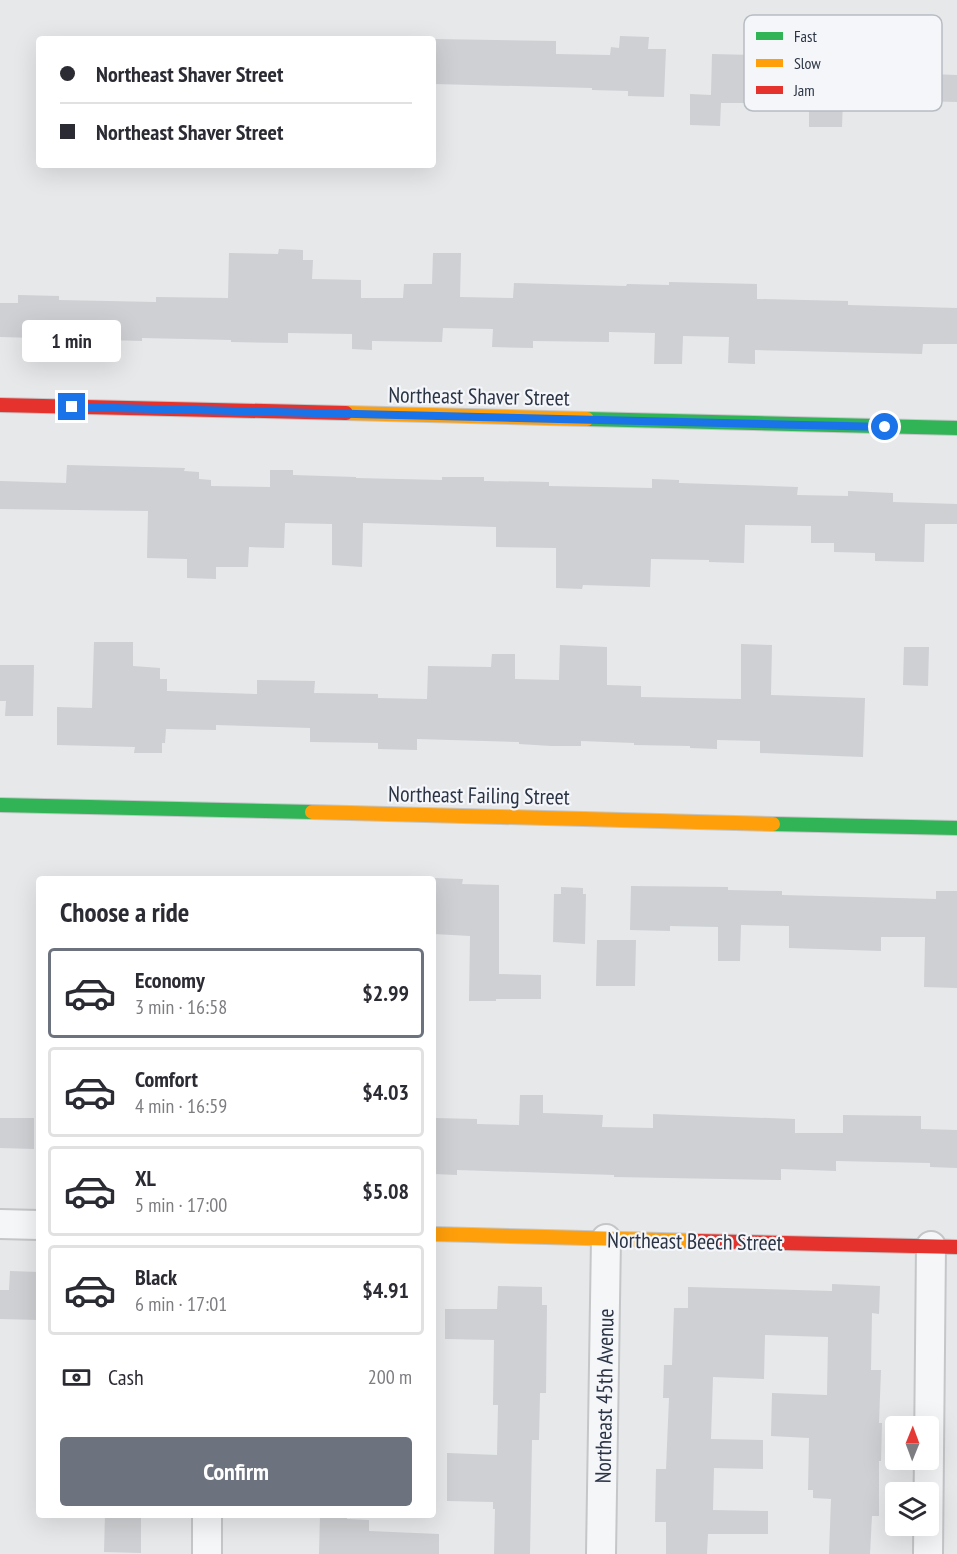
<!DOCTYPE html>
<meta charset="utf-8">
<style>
body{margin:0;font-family:"PT Sans Narrow",sans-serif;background:#f2f2f3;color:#2b2b33;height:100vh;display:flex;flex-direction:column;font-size:22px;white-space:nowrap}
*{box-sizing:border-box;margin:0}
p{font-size:20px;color:#7c7c81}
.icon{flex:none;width:33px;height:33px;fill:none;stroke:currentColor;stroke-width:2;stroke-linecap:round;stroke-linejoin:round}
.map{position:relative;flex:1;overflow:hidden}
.panel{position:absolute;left:36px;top:876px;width:400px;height:642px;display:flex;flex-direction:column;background:#fff;border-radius:6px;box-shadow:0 6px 24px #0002}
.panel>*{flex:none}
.banner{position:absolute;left:36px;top:36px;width:400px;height:132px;border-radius:6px;box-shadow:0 6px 24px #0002;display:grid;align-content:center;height:132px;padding:0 24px;background:#fff}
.needle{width:39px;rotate:1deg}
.buttons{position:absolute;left:885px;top:1416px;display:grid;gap:12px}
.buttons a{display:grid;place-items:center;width:54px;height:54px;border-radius:6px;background:#fff;box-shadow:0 6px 24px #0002;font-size:30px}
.end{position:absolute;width:27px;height:27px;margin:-14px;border:8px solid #1a73e8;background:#fff;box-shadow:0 0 0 3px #fff}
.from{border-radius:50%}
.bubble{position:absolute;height:42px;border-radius:6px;background:#fff;box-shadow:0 6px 24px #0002;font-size:20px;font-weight:600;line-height:42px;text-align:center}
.banner b{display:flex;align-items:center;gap:21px;height:57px;font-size:22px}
.banner b+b{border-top:2px solid #e1e1e2}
.banner i{width:15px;height:15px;background:#2b2b33}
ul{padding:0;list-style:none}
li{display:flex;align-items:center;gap:18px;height:90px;margin:0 12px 9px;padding:0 12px;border:3px solid #e1e1e2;border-radius:6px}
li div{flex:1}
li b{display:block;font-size:22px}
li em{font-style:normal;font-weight:600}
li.on{border-color:#6c737f}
li>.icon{width:54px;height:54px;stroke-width:1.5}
h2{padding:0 24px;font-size:27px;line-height:72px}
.pay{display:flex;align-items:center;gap:15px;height:66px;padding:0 24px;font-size:22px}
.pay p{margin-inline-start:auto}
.primary-button{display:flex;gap:12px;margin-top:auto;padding:12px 24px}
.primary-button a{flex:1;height:69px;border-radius:6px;background:#6c737f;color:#fff;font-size:24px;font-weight:600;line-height:69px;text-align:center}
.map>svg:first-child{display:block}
.building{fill:#ced0d3}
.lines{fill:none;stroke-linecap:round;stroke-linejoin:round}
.street-casing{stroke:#c4c6c8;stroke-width:32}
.fast-casing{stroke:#c4c6c8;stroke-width:16}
.slow-casing{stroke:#c4c6c8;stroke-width:16}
.jam-casing{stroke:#c4c6c8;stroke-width:16}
.street{stroke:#f5f6f7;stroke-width:28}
.fast{stroke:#30b455;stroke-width:14}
.slow{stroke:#ff9f0a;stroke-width:14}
.jam{stroke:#e5322d;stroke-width:14}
.route{stroke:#1a73e8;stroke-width:8}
.labels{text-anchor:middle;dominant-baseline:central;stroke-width:4.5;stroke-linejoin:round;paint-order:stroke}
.street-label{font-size:22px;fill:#2b3445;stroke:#f4f6f9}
.key{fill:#f4f6f9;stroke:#b8bcc3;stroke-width:1.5}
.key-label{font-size:16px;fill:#2b3445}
</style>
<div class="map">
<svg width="957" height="1554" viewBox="0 0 957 1554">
<rect width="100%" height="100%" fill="#e6e8ea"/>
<!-- building -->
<path class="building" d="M620,36L649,37L648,49H666L664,97L628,96V91L592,90V88L434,84V39L556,41V54L610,55L611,47L619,48Z
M790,49H817V52L851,53V56L913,57V62L930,63V74L957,75V102L843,99L842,127H809V108H763V103H721L720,126L690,125V94L711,95L712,54L790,56Z
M279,249L303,250V260H313L312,279L361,280V298H403L404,284H432L433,253H461L460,297L513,298L514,283L626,286L627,284L669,285V282L757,284V299L848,301V305L957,308V344H923L922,354L755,350V364L728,363L729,337L683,336L682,364H654L655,333L609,332V342L533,341V348L492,347L493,329L443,328L442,342L372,341V350L352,349V334L288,333V343L231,342V340L142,338V341L0,337V303H18V295L59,296V300L156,302V297L228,298L229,253L278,254Z
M67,465L185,468L184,471L199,472V479L211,480V486L270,487V470H293V475L356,477V478L442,480V477H484V481L549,482V486L652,488V479L679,480V483L798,487L797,495L848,496V491L893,493V502L957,504V524H925L924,562L875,561V553L834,552V543H811V526L745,525L744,563L709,562V560L651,559L650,587L583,585L582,589L556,588V548L496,547V527L363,523L362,567L332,565V524L285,523L284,548L249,547L248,567H216V579L187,578V559L147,558L148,511L0,509V481L66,483Z
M94,642H133V666L160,668V679H167V691L257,694V680L315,681L314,693L378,694V698L427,699L428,666L491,667L492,654H515V679L559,680L560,645L607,647V685L641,686V697L741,699V644L772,645L771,695L865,698L863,757L760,753V741L717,740V749L690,748V746L634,745V743L581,741V746H551L519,744V742L417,739V750L378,749V743L310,742V728L216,725V730L166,729L165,743H162V753H134L135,747L57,745V707L92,708Z
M904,647H929L928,686L903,685Z
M0,665H34L33,716H5L6,701H0Z
M434,878L463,879L462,884L499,885V974L541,975V999H496V1001H469L470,936L434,934Z
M631,886L728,887V890L782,891V895L936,899V891H957V988L924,987L925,937H881V951L789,948V926L741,925L740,961H718V927L670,926V931L630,930Z
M561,887L583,888V894H586L585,944L553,942L554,894H561Z
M597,940H636L635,986H596Z
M520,1095H543V1113L603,1115L602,1127L653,1128V1114L795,1119V1133H843V1115L921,1116V1129L957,1130V1168L930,1167V1163L836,1161V1171L781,1169V1180L614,1177V1175L457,1170V1175L434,1174V1118L477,1119V1124L519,1125Z
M0,1118H34V1149L0,1148Z
M10,1271L39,1272V1320L0,1319V1290H9Z
M832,1284L880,1286L879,1314L872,1313L871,1370H881L879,1423H882L881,1461H879V1516H872L870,1554H829L831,1499L813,1498V1490H808L809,1438L771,1436L772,1393L827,1395L828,1337L765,1335L764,1379L713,1377L711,1439L763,1440V1469L714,1468L713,1510L768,1511V1534H708L707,1554H666V1522H655L656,1469H666L669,1398H663L664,1365H672L674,1308H688V1287L832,1291Z
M498,1286L542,1287V1305H547L546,1393H540L539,1440H532L530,1554H494L495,1509H493V1502L447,1501V1453L497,1455L498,1405H493L494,1340L445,1339V1309H497Z
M105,1515L141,1517V1553L104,1552Z
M320,1515H347V1519L369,1520V1531L439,1534V1554H319Z"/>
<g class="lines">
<defs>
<path id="street" d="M0,1224L39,1225
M207,1554V1515
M601,1554L606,1239
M928,1554L931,1246"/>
<path id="fast" d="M587,419L957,428
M0,805L312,812
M773,824L957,828"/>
<path id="slow" d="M346,413L587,419
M312,812L773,824
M434,1234L699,1241"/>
<path id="jam" d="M0,405L346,413
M699,1241L957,1247"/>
</defs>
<!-- street casing -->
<use href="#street" class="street-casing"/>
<!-- fast casing -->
<use href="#fast" class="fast-casing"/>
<!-- slow casing -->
<use href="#slow" class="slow-casing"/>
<!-- jam casing -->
<use href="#jam" class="jam-casing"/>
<!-- street -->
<use href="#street" class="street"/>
<!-- fast -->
<use href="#fast" class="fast"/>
<!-- slow -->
<use href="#slow" class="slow"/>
<!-- jam -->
<use href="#jam" class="jam"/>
</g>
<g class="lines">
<!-- route -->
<path class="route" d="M72,407L885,427"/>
</g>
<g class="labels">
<!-- street labels -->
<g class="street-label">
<text transform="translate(479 396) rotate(1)">Northeast Shaver Street</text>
<text transform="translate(479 795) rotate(1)">Northeast Failing Street</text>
<text transform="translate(695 1241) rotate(1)">Northeast Beech Street</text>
<text transform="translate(604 1396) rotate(-89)">Northeast 45th Avenue</text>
</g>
</g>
<!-- legend -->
<rect x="744" y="15" width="198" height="96" rx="9" class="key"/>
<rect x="756" y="32" width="27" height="8" fill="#30b455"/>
<rect x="756" y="59" width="27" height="8" fill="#ff9f0a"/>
<rect x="756" y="86" width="27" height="8" fill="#e5322d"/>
<g class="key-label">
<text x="794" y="42">Fast</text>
<text x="794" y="69">Slow</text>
<text x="794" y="96">Jam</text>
</g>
</svg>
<div class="buttons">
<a><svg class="needle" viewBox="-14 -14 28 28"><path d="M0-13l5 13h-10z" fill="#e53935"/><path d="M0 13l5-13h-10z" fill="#7c7c81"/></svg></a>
<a><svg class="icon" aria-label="layers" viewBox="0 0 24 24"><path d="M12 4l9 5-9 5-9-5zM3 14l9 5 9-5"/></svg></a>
</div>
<i class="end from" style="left:885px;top:427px"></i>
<i class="end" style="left:72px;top:407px"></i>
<div class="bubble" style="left:22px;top:320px;width:99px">1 min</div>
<div class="banner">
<b><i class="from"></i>Northeast Shaver Street</b>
<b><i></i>Northeast Shaver Street</b>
</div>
<section class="panel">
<h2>Choose a ride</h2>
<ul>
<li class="on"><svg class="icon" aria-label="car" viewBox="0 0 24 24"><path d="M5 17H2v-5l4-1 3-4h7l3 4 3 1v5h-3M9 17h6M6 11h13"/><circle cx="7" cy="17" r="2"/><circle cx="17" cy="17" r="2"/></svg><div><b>Economy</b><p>3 min · 16:58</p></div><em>$2.99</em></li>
<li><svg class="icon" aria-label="car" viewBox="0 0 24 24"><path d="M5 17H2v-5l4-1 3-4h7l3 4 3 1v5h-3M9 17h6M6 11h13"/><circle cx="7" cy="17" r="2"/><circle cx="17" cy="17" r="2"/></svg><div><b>Comfort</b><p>4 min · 16:59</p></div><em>$4.03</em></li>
<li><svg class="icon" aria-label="car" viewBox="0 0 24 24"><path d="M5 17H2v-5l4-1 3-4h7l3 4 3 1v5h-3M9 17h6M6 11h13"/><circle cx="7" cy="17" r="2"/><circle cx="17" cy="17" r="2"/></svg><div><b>XL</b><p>5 min · 17:00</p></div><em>$5.08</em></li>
<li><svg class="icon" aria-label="car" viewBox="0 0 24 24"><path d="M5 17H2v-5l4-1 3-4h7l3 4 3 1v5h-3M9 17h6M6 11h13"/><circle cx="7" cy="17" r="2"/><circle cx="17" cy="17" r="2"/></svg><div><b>Black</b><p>6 min · 17:01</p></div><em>$4.91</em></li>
</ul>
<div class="pay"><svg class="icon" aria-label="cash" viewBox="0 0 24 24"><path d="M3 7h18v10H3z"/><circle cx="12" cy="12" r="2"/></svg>Cash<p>200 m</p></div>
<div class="primary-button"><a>Confirm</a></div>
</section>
</div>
